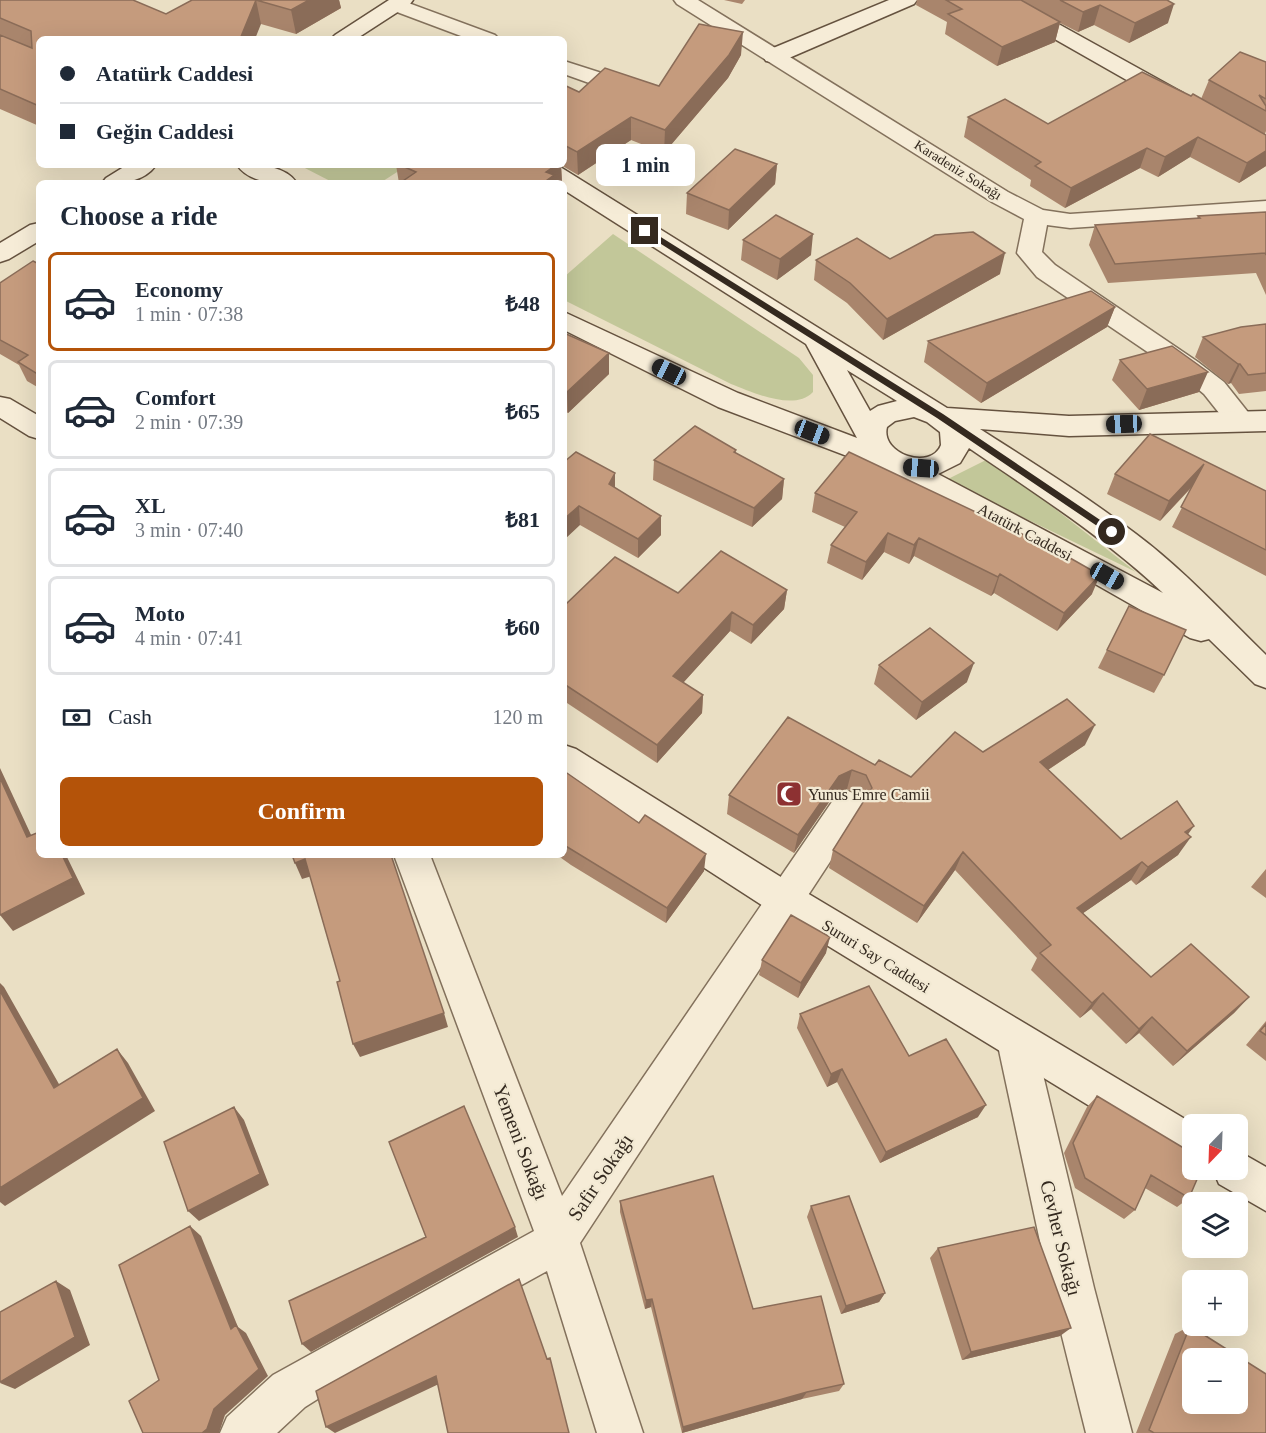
<!DOCTYPE html>
<meta charset="utf-8">
<style>
body{margin:0;font-family:Georgia,serif;background:#f2f2f3;color:#1f2937;height:100vh;display:flex;flex-direction:column;font-size:22px;white-space:nowrap}
*{box-sizing:border-box;margin:0}
p{font-size:20px;color:#747a83}
.icon{flex:none;width:33px;height:33px;fill:none;stroke:currentColor;stroke-width:2;stroke-linecap:round;stroke-linejoin:round}
.map{position:relative;flex:1;overflow:hidden}
.side{position:absolute;left:36px;top:180px;width:531px;height:678px;display:flex;flex-direction:column;background:#fff;border-radius:9px;box-shadow:0 6px 24px #0002}
.side>*{flex:none}
.guide{position:absolute;left:36px;top:36px;width:531px;height:132px;border-radius:9px;box-shadow:0 6px 24px #0002;display:grid;align-content:center;height:132px;padding:0 24px;background:#fff}
.needle{width:39px;rotate:203deg}
.fabs{position:absolute;left:1182px;top:1114px;display:grid;gap:12px}
.fabs a{display:grid;place-items:center;width:66px;height:66px;border-radius:9px;background:#fff;box-shadow:0 6px 24px #0002;font-size:30px}
.end{position:absolute;width:27px;height:27px;margin:-14px;border:8px solid #34291f;background:#fff;box-shadow:0 0 0 3px #fff}
.from{border-radius:50%}
.bubble{position:absolute;height:42px;border-radius:9px;background:#fff;box-shadow:0 6px 24px #0002;font-size:20px;font-weight:600;line-height:42px;text-align:center}
.car{position:absolute;width:18px;height:36px;margin:-18px -9px;border-radius:8px;box-shadow:0 0 4px 2px #0007;background:linear-gradient(#222 24%,#8ab4d8 0 40%,#222 0 76%,#8ab4d8 0 86%,#222 0)}
.guide b{display:flex;align-items:center;gap:21px;height:57px;font-size:22px}
.guide b+b{border-top:2px solid #e0e1e3}
.guide i{width:15px;height:15px;background:#1f2937}
ul{padding:0;list-style:none}
li{display:flex;align-items:center;gap:18px;height:99px;margin:0 12px 9px;padding:0 12px;border:3px solid #e0e1e3;border-radius:9px}
li div{flex:1}
li b{display:block;font-size:22px}
li em{font-style:normal;font-weight:600}
li.selected{border-color:#b45309}
li>.icon{width:54px;height:54px;stroke-width:1.5}
h2{padding:0 24px;font-size:27px;line-height:72px}
.pay{display:flex;align-items:center;gap:15px;height:66px;padding:0 24px;font-size:22px}
.pay p{margin-inline-start:auto}
.button{display:flex;gap:12px;margin-top:auto;padding:12px 24px}
.button a{flex:1;height:69px;border-radius:9px;background:#b45309;color:#fff;font-size:24px;font-weight:600;line-height:69px;text-align:center}
.map>svg:first-child{display:block}
.green{fill:#c2c799}
.lines{fill:none;stroke-linecap:round;stroke-linejoin:round}
.street-casing{stroke:#83715c;stroke-width:3}
.secondary-casing{stroke:#65523f;stroke-width:3}
.street{fill:#f6ecd7;fill-rule:evenodd}
.secondary{fill:#f6ecd7;fill-rule:evenodd}
.wall{fill:#a9856c}
.shaded-wall{fill:#8a6c58}
.building{fill:#c59b7d;stroke:#8a6c58;stroke-width:1.5;fill-rule:evenodd}
.route{fill:#34291f}
.labels{text-anchor:middle;dominant-baseline:central;stroke-width:4.5;stroke-linejoin:round;paint-order:stroke}
.far-street-label{font-size:14px;fill:#34291f;stroke:#f2e9d3}
.street-label{font-size:16px;fill:#34291f;stroke:#f2e9d3}
.poi-label{font-size:16px;fill:#34291f;stroke:#f2e9d3;text-anchor:start}
.near-street-label{font-size:20px;fill:#34291f;stroke:#f2e9d3}
</style>
<div class="map">
<svg width="1266" height="1433" viewBox="0 0 1266 1433">
<rect width="100%" height="100%" fill="#eadfc4"/>
<!-- green -->
<path class="green" d="M299,165H408L380,183H334Z
M613,234L799,358L813,375V392C794,412 752,392 731,384L564,300V277Z
M990,458L1136,572L946,480Z"/>
<g class="lines">
<defs>
<path id="street" d="M674,0H698L1008,192L1043,210L1070,214L1266,201V215L1070,228L1047,225L1042,252L1055,265L1198,362L1224,382L1255,421L1251,428L1241,431L1231,428L1204,394L1180,374L1037,277L1017,253L1024,219L992,202L677,4Z
M389,1H403L495,35L499,39H469L389,9L386,5Z
M564,61L614,77L617,82L614,87L606,89L564,74Z
M848,791L860,796L865,806L860,816L580,1243L643,1433H597L547,1271L332,1390L305,1407L277,1433H220L227,1417L273,1375L534,1231L394,855H430L562,1196L836,796Z
M1016,1022L1030,1028L1035,1041L1094,1288L1132,1433H1086L1050,1288L997,1041L1002,1028Z"/>
<path id="secondary" d="M389,0H413L410,4L356,39H331L335,35Z
M889,0H917L914,4L782,61L774,62L766,61L763,56L766,51Z
M990,0H1015L1183,93L1186,98L1183,103L1175,105L1167,103L993,4Z
M127,165H156C143,183 122,183 102,183L106,178Z
M237,165C257,165 284,164 297,183C277,183 250,184 237,165Z
M529,165H557L947,408L1069,416L1266,411V431L1069,436L980,429C1033,463 1086,496 1136,534C1183,569 1224,614 1266,655V688L1255,684L1209,639L1201,641L1190,638L1076,573L884,470L718,407L564,330V312L738,393L857,438L806,344L564,190V183C551,183 537,176 529,165ZM847,370L897,401L878,406L870,411ZM914,417L927,422L940,432L941,445C931,471 880,454 887,427L895,421ZM969,448C1036,494 1104,537 1163,593L938,474L960,463Z
M39,223V241L9,259L0,262V243L30,225Z
M0,397L10,399L39,416V439L29,436L0,418Z
M564,745L576,749L797,887L1195,1125H1192V1166L1178,1160L771,911L564,777Z
M1238,1151L1266,1167V1211L1219,1184L1213,1170H1238Z"/>
</defs>
<!-- street casing -->
<use href="#street" class="street-casing"/>
<!-- secondary casing -->
<use href="#secondary" class="secondary-casing"/>
<!-- street -->
<use href="#street" class="street"/>
<!-- secondary -->
<use href="#secondary" class="secondary"/>
</g>
<!-- wall -->
<path class="wall" d="M0,0L166,14L192,0H339L341,8L296,34L261,24L39,39V126L0,109Z
M724,0H745L742,4Z
M917,0H1167L1168,23L1129,43L1094,25L1078,32L1060,23L1055,42L997,66L945,34L947,22L916,5Z
M741,55L728,78L664,153L631,140L578,175L561,165L562,183H399L396,165H564V85L579,92L659,86Z
M1266,62V131L1265,134L1266,135V166L1239,183L1190,157L1158,177L1140,168L1065,208L1030,186L1031,180L964,137L968,117L1048,124L1191,96L1201,99L1209,80Z
M777,164L775,184L728,230L686,214L687,193Z
M1266,212V295L1256,273L1108,283L1089,245L1095,225L1197,218L1198,216Z
M743,240L811,255L777,280L741,260Z
M890,259L1000,274L883,340L847,303L814,280L816,260Z
M39,264V388L27,381L19,365L0,354V283Z
M1115,307L1107,327L981,403L924,362L928,341Z
M1266,324V391L1239,394L1231,383L1228,384L1195,357L1203,337Z
M564,333L609,353V374L568,413L564,411Z
M1120,360L1199,392L1139,410L1112,380Z
M736,450V453L784,479L782,499L752,527L653,480L654,460Z
M564,462L615,488L661,516V535L638,558L580,525Z
M1115,474L1266,491V576L1172,527L1193,486L1160,521L1107,494Z
M815,493L1092,594L1057,631L994,593L991,596L914,556L909,564L884,552L862,580L827,563L831,545L845,527L812,512Z
M787,590L784,609L751,644L730,631L683,683L703,695L702,713L657,763L564,701V601L567,603L678,593Z
M1107,650L1164,675L1154,693L1098,668Z
M879,665L967,682L916,720L874,684Z
M1085,745L1048,770L1121,839L1188,834L1178,855L1136,885L1131,880L1083,913L1151,977L1249,997L1234,1013L1173,1066L1139,1033L1126,1044L1091,1009L1080,1018L1031,970L1037,958L955,870L917,923L829,868L833,850L864,801L861,794L847,789L834,795L794,853L727,814L729,795L875,765L911,777L983,752Z
M564,771L639,823L704,871L666,923L571,865L557,855H564Z
M1266,869V898L1251,887Z
M826,953L798,998L759,975L762,960Z
M800,1014L909,1056L978,1117L880,1163L837,1082L827,1087L797,1028Z
M1266,1021V1061L1246,1045Z
M1097,1096L1189,1198L1177,1207L1145,1188L1135,1210L1124,1219L1075,1188L1064,1153L1087,1107Z
M620,1201L753,1309L844,1384L839,1391L802,1399L682,1433L651,1307L645,1309L620,1212Z
M811,1206L885,1293L879,1302L841,1314L807,1217Z
M938,1248L1060,1336L962,1360L930,1258Z
M1190,1326L1266,1433H1136L1175,1334Z"/>
<!-- shaded-wall -->
<path class="shaded-wall" d="M256,0L261,24L255,39H240Z
M309,0H339L341,8L296,34L291,10Z
M1174,4L1168,23L1129,43L1135,23Z
M1100,5L1094,25L1078,32L1083,12Z
M1060,22L1055,42L997,66L1002,47Z
M743,32L741,55L728,78L664,153L665,130Z
M631,117V140L578,175L577,152Z
M1198,137L1190,157L1158,177L1165,157Z
M1147,148L1140,168L1065,208L1071,188Z
M1266,151V166L1239,183L1247,163Z
M777,164L775,184L728,230L729,210Z
M556,165H561L562,183H543L546,172Z
M813,234L811,255L777,280L780,259Z
M1005,253L1000,274L883,340L887,319Z
M1115,307L1107,327L981,403L987,383Z
M609,353V374L568,413L567,392Z
M1238,364H1240L1231,383L1228,384Z
M1208,372L1199,392L1139,410L1147,389Z
M1204,464L1194,484L1160,521L1169,501Z
M615,473V493L609,484Z
M784,479L782,499L752,527L754,508Z
M579,506L580,525L564,540V519Z
M661,516V535L638,558V539Z
M888,533L884,552L862,580L866,562Z
M919,538L914,556L909,564L914,545Z
M1000,574L994,593L991,596L998,577Z
M1100,575L1092,594L1057,631L1064,613Z
M787,590L784,609L751,644L753,625Z
M732,612L730,631L672,695L673,676Z
M974,663L967,682L916,720L922,702Z
M703,695L702,713L657,763V745Z
M1095,725L1085,745L1031,781L1040,762Z
M0,768L39,852L27,837L0,778Z
M852,770L847,789L834,795L794,853L798,835L839,776Z
M1194,826L1181,844L1191,837L1178,855L1136,885L1148,867L1185,832Z
M963,852L955,870L917,923L924,906Z
M706,854L704,871L666,923L667,908Z
M62,855H66L85,894L13,931L0,915Z
M305,859L312,876L302,879L295,863Z
M1142,862L1131,880L1066,925L1077,908Z
M830,937L826,953L798,998L801,983Z
M0,983L4,987L68,1100L54,1088L0,991Z
M1103,993L1091,1009L1080,1018L1092,1003Z
M1249,997L1234,1013L1173,1066L1187,1051Z
M444,1013L448,1027L360,1057L353,1044Z
M1152,1017L1139,1033L1126,1044L1139,1029Z
M117,1049L128,1063L155,1111L5,1206L0,1202V1188Z
M842,1069L837,1082L827,1087L831,1074Z
M986,1105L978,1117L880,1163L886,1152Z
M234,1107L244,1120L269,1185L199,1221L188,1211Z
M190,1226L201,1236L238,1327L246,1333L268,1376L225,1415L219,1433H202L231,1329Z
M515,1227L518,1237L311,1352L302,1344Z
M56,1281L70,1290L90,1345L15,1389L0,1383Z
M885,1293L879,1302L841,1314L846,1306Z
M652,1299L651,1307L645,1309L646,1300Z
M1071,1328L1060,1336L962,1360L971,1352Z
M436,1376L441,1383L335,1433L326,1427Z
M807,1392L802,1399L682,1433L683,1427Z"/>
<!-- building -->
<path class="building" d="M0,0H133L166,14L192,0H309L291,10L256,0L240,39H39V106L0,89V35L32,48L31,31L0,18Z
M946,0H1021L1060,22L1002,47L948,14L962,9Z
M1060,0H1167L1174,4L1135,23L1100,5L1083,12Z
M699,24L743,32L729,55L665,130L631,117L577,152L564,145V85L579,92L605,68L659,86Z
M1240,52L1266,62V99L1259,95L1266,106V111L1209,80Z
M1142,72L1191,96L1193,94L1266,135V151L1247,163L1198,137L1165,157L1147,148L1071,188L1035,166L1041,162L968,117L1005,99L1048,124Z
M735,149L777,164L729,210L687,193Z
M400,165H556L546,172L554,175L543,183H400L416,172Z
M1266,212V255L1265,253L1115,264L1095,225L1200,218L1198,216Z
M776,215L813,234L780,259L743,240Z
M973,232L1005,253L887,319L850,283L816,260L857,238L890,259L935,235Z
M33,261L39,264V375L18,362L28,355L0,340V283Z
M1091,291L1115,307L987,383L928,341Z
M1266,324V373L1248,375L1240,364H1238L1203,337L1241,327Z
M564,333L609,353L567,392L564,391Z
M1172,346L1208,372L1147,389L1120,360Z
M695,426L736,450L734,452L784,479L754,508L654,460Z
M1150,434L1266,491V550L1181,507L1204,464L1169,501L1115,474Z
M576,452L615,473L609,484L661,516L638,539L579,506L564,519V462Z
M849,452L1056,550L1100,575L1064,613L1000,574L998,577L919,538L914,545L888,533L866,562L831,545L857,512L815,493Z
M721,551L787,590L753,625L732,612L673,676L703,695L657,745L564,684V601L567,603L615,557L678,593Z
M1129,606L1186,630L1164,675L1107,650Z
M930,628L974,663L922,702L879,665Z
M1067,699L1095,725L1040,762L1121,839L1177,801L1194,826L1185,832L1191,837L1148,867L1142,862L1077,908L1151,977L1191,944L1249,997L1187,1051L1152,1017L1139,1029L1103,993L1092,1003L1040,953L1051,945L963,852L924,906L833,850L872,788L866,775L852,770L839,776L798,835L729,795L788,717L875,765L879,760L911,777L955,732L983,752Z
M564,771L639,823L645,815L706,854L667,908L564,845Z
M0,778L27,837L39,832V855H62L73,878L0,915Z
M292,855H391L444,1013L353,1044L337,982L340,981L305,859L295,863Z
M791,915L830,937L801,983L762,960Z
M869,986L909,1056L946,1039L986,1105L886,1152L842,1069L831,1074L800,1014Z
M0,991L54,1088L117,1049L143,1098L0,1188Z
M1266,1024V1035L1260,1031Z
M1097,1096L1192,1153V1170H1201L1189,1198L1151,1175L1135,1210L1085,1178L1073,1143Z
M464,1106L515,1227L302,1344L289,1301L426,1237L389,1142Z
M234,1107L260,1174L188,1211L164,1142Z
M713,1176L753,1309L821,1296L844,1384L807,1392L683,1427L652,1299L646,1300L620,1201Z
M849,1196L885,1293L846,1306L811,1206Z
M190,1226L231,1329L236,1325L259,1369L214,1409L207,1429L202,1433H143L129,1401L159,1380L119,1265Z
M1034,1227L1071,1328L971,1352L938,1248Z
M519,1279L547,1359L550,1358L569,1433H448L436,1376L326,1427L316,1391Z
M56,1281L75,1337L0,1382V1312Z
M1190,1326L1266,1374V1433H1154L1149,1430ZM1192,1359H1238V1404H1192Z"/>
<!-- route -->
<path class="route" d="M642,229H648L943,414L1115,530V534H1109L937,418L642,232Z"/>
<!-- icons -->
<defs>
<symbol id="mosque-square" viewBox="-11 -11 22 22"><rect x="-9" y="-9" width="18" height="18" rx="4" fill="#8d3132" stroke="#f2e9d3"/><path d="M3.5-4.9A6 6 0 1 0 3.5 4.9A5 5 0 1 1 3.5-4.9Z" fill="#fff"/></symbol>
</defs>
<g fill-rule="evenodd">
<use href="#mosque-square" x="774" y="779" width="30" height="30"/>
</g>
<g class="labels">
<!-- far-street labels -->
<g class="far-street-label">
<text transform="translate(958 170) rotate(32)">Karadeniz Sokağı</text>
</g>
<!-- street labels -->
<g class="street-label">
<text transform="translate(1025 532) rotate(28)">Atatürk Caddesi</text>
<text transform="translate(876 956) rotate(32)">Sururi Say Caddesi</text>
</g>
<!-- poi labels -->
<g class="poi-label">
<text x="808" y="794">Yunus Emre Camii</text>
</g>
<!-- near-street labels -->
<g class="near-street-label">
<text transform="translate(521 1142) rotate(69)">Yemeni Sokağı</text>
<text transform="translate(600 1177) rotate(-56)">Safir Sokağı</text>
<text transform="translate(1061 1238) rotate(76)">Cevher Sokağı</text>
</g>
</g>
</svg>
<div class="fabs">
<a><svg class="needle" viewBox="-14 -14 28 28"><path d="M0-13l5 13h-10z" fill="#e53935"/><path d="M0 13l5-13h-10z" fill="#747a83"/></svg></a>
<a><svg class="icon" aria-label="layers" viewBox="0 0 24 24"><path d="M12 4l9 5-9 5-9-5zM3 14l9 5 9-5"/></svg></a>
<a>+</a>
<a>−</a>
</div>
<i class="end from" style="left:1112px;top:532px"></i>
<i class="end" style="left:645px;top:231px"></i>
<div class="bubble" style="left:596px;top:144px;width:99px">1 min</div>
<i class="car" style="left:669px;top:372px;rotate:296deg"></i>
<i class="car" style="left:1124px;top:424px;rotate:268deg"></i>
<i class="car" style="left:812px;top:432px;rotate:111deg"></i>
<i class="car" style="left:921px;top:468px;rotate:274deg"></i>
<i class="car" style="left:1107px;top:576px;rotate:119deg"></i>
<div class="guide">
<b><i class="from"></i>Atatürk Caddesi</b>
<b><i></i>Geğin Caddesi</b>
</div>
<section class="side">
<h2>Choose a ride</h2>
<ul>
<li class="selected"><svg class="icon" aria-label="car" viewBox="0 0 24 24"><path d="M5 17H2v-5l4-1 3-4h7l3 4 3 1v5h-3M9 17h6M6 11h13"/><circle cx="7" cy="17" r="2"/><circle cx="17" cy="17" r="2"/></svg><div><b>Economy</b><p>1 min · 07:38</p></div><em>₺48</em></li>
<li><svg class="icon" aria-label="car" viewBox="0 0 24 24"><path d="M5 17H2v-5l4-1 3-4h7l3 4 3 1v5h-3M9 17h6M6 11h13"/><circle cx="7" cy="17" r="2"/><circle cx="17" cy="17" r="2"/></svg><div><b>Comfort</b><p>2 min · 07:39</p></div><em>₺65</em></li>
<li><svg class="icon" aria-label="car" viewBox="0 0 24 24"><path d="M5 17H2v-5l4-1 3-4h7l3 4 3 1v5h-3M9 17h6M6 11h13"/><circle cx="7" cy="17" r="2"/><circle cx="17" cy="17" r="2"/></svg><div><b>XL</b><p>3 min · 07:40</p></div><em>₺81</em></li>
<li><svg class="icon" aria-label="car" viewBox="0 0 24 24"><path d="M5 17H2v-5l4-1 3-4h7l3 4 3 1v5h-3M9 17h6M6 11h13"/><circle cx="7" cy="17" r="2"/><circle cx="17" cy="17" r="2"/></svg><div><b>Moto</b><p>4 min · 07:41</p></div><em>₺60</em></li>
</ul>
<div class="pay"><svg class="icon" aria-label="cash" viewBox="0 0 24 24"><path d="M3 7h18v10H3z"/><circle cx="12" cy="12" r="2"/></svg>Cash<p>120 m</p></div>
<div class="button"><a>Confirm</a></div>
</section>
</div>
